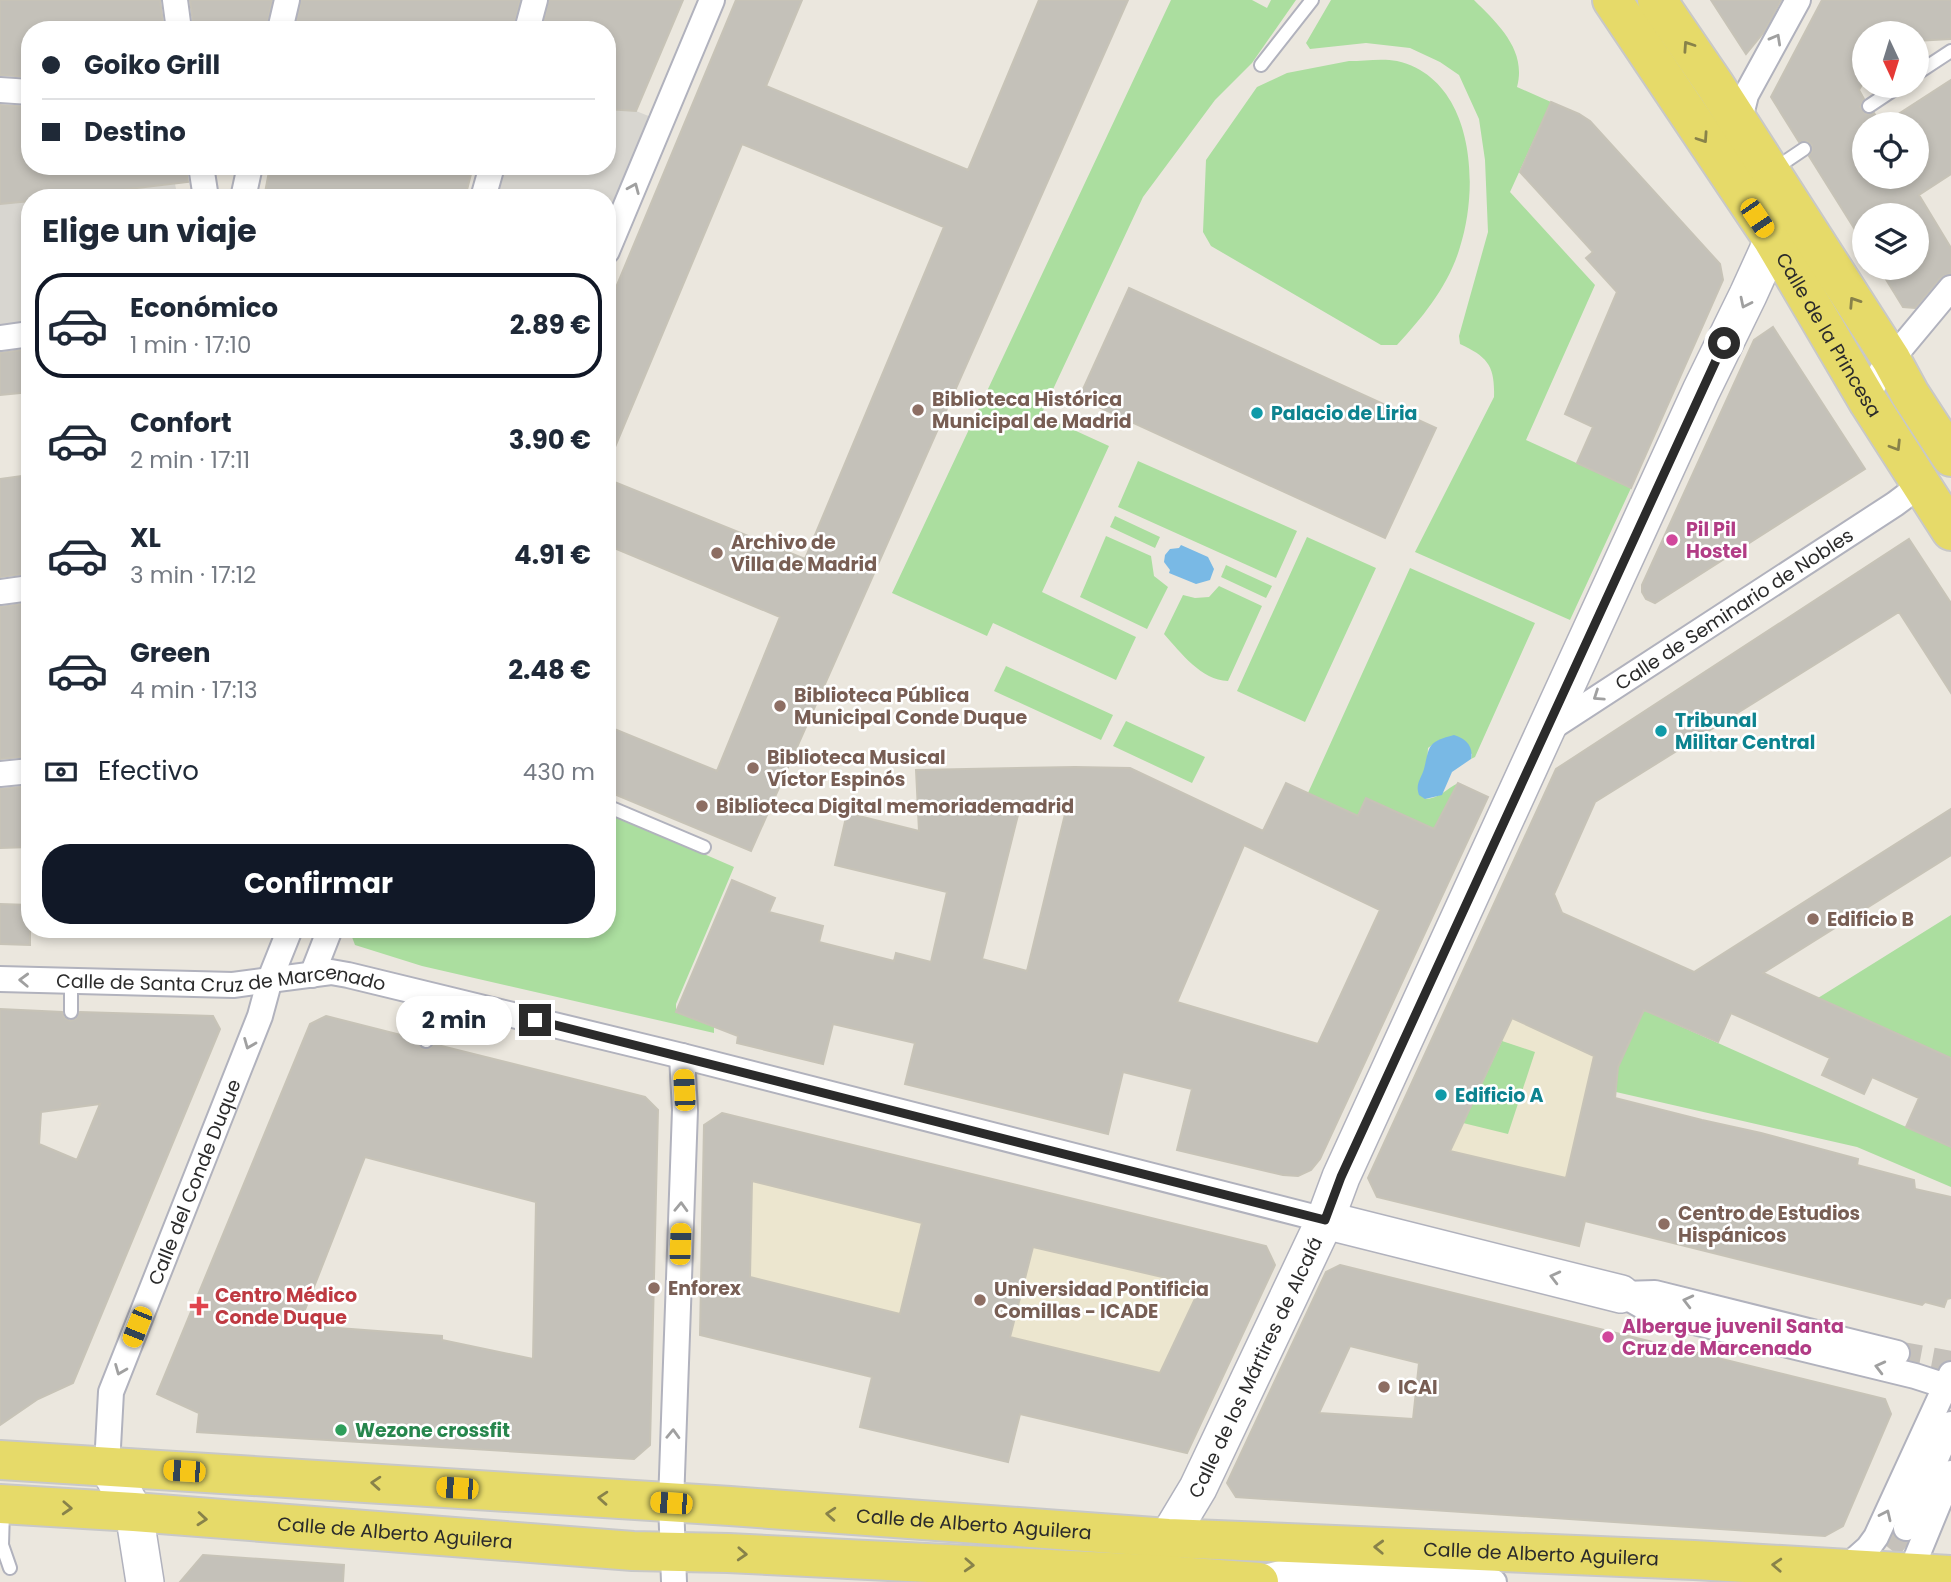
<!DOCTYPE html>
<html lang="es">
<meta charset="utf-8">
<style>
body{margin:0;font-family:Poppins,sans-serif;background:#f6f6f7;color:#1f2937;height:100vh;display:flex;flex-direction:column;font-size:26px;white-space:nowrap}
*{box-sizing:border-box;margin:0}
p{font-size:23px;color:#747a83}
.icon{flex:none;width:38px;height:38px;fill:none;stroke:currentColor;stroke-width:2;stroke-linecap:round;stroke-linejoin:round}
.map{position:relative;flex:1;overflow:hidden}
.details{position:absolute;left:21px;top:189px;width:595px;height:749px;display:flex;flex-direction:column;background:#fff;border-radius:28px;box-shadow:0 4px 10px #0003}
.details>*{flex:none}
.guide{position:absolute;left:21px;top:21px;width:595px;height:154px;border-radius:28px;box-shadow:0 4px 10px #0003;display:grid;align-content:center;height:154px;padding:0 21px;background:#fff}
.needle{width:46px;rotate:176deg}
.fabs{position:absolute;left:1852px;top:21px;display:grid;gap:14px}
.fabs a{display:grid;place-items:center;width:77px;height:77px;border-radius:50%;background:#fff;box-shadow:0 4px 10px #0003;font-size:35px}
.end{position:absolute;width:32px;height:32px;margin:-16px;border:9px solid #2b2b2b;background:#fff;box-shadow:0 0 0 4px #fff}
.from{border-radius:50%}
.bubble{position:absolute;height:49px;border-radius:24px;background:#fff;box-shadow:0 4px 10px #0003;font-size:23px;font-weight:700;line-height:49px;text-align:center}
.car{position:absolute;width:21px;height:42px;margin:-21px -10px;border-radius:9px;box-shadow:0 0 5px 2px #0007;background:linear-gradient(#f5c518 24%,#345 0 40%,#f5c518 0 76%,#345 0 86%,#f5c518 0)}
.guide b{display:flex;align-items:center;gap:24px;height:66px;font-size:26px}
.guide b+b{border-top:2px solid #e0e1e3}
.guide i{width:18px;height:18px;background:#1f2937}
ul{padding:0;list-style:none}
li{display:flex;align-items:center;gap:21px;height:105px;margin:0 14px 10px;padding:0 7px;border:4px solid transparent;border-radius:28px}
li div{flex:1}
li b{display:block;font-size:26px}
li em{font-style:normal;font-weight:700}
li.selected{border-color:#111827}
li>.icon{width:63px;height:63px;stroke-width:1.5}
h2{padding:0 21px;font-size:32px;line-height:84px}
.pay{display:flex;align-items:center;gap:18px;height:77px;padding:0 21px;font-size:26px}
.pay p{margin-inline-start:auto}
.action{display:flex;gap:14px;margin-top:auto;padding:14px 21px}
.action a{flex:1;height:80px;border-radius:28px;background:#111827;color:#fff;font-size:28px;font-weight:700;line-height:80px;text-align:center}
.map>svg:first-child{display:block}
.education{fill:#ece6cf}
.green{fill:#abde9f}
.plaza{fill:#d8d6d0}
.water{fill:#79b9e5}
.building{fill:#c4c1b9;stroke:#c7c3b7;stroke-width:2;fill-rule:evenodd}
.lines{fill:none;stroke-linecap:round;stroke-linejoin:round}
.street-tunnel{stroke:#c5c1ba;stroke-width:24;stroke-dasharray:24 12;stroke-linecap:butt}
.lane-casing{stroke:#b1b2bd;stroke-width:16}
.street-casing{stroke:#b1b2bd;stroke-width:28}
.secondary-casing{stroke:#b1b2bd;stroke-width:40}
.primary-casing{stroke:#c8c8c8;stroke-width:42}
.lane{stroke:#fff;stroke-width:12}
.street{stroke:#fff;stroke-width:24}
.secondary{stroke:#fff;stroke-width:37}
.primary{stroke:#e6da69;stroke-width:38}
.oneway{stroke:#a0a0a0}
.oneway2{stroke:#88824a}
.route{stroke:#2b2b2b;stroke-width:9}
.education-dot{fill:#8d6e63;stroke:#fff;stroke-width:2.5}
.culture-dot{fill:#0f9aa8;stroke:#fff;stroke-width:2.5}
.hotel-dot{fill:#d1479c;stroke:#fff;stroke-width:2.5}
.health-dot{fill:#e0444e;stroke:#fff;stroke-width:2.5}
.leisure-dot{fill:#2e9e5b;stroke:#fff;stroke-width:2.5}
.labels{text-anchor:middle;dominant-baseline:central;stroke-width:5;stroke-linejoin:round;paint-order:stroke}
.street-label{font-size:19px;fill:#2b2b2b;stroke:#fff}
.education-label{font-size:19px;font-weight:bold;fill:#785e54;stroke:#fff;text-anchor:start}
.culture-label{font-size:19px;font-weight:bold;fill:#0d838f;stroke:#fff;text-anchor:start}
.hotel-label{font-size:19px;font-weight:bold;fill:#b23c85;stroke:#fff;text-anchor:start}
.health-label{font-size:19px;font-weight:bold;fill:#be3a42;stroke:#fff;text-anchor:start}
.leisure-label{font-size:19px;font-weight:bold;fill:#27864d;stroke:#fff;text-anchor:start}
</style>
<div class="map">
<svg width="1951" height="1582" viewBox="0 0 1951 1582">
<rect width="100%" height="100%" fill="#ebe7de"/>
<!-- education -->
<path class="education" d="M1480,934L1644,1010L1618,1067L1615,1098L1579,1246L1377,1197L1368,1178Z
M722,1113L1266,1246L1275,1265L1187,1453L1021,1414L1008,1462L860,1427L872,1377L700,1335L704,1125Z"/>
<!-- green -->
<path class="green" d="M1171,0H1252L1267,8L1271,0H1296L1252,63L1215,100L1143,197L1041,415L1109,446L1042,592L1136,637L1116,680L993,623L987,636L892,593Z
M1331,0H1474C1498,24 1527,50 1517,87L1551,102L1510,192L1595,285L1526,440L1631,488L1570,620L1415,552L1494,397C1495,366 1488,357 1460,344L1459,336L1488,232L1485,160L1479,119L1459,75L1440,62L1410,48L1366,43L1310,49L1306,43Z
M1349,61C1364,61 1382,58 1397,61C1474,79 1480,185 1460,247C1449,285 1423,317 1397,345H1381L1211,246L1203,232L1206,160L1257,87L1287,73Z
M1138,461L1297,531L1276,578L1118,507Z
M1115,516L1160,537L1155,548L1110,527Z
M1106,536L1151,556L1154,576L1168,587L1147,629L1080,597Z
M1307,537L1376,568L1305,722L1237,691Z
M1226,565L1272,586L1266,598L1221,577Z
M1410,568L1535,623L1475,757L1471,759L1472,754L1439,740L1428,748L1425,799C1439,799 1446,789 1458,783L1434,829L1366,799L1358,816L1308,793Z
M1219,586L1262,606L1228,681C1201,680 1181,653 1164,634L1183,595L1195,598L1209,597Z
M1006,666L1113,715L1101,740L994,691Z
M1126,721L1205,757L1192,783L1113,746Z
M607,812L734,867L676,1004V1012L714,1026V1033L422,966L355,945L349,929H607Z
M1951,915V1058L1818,998Z
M1644,1010L1951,1147V1187L1857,1147L1616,1092L1618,1067Z
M1502,1041L1535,1052L1508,1134L1463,1123Z"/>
<!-- plaza -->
<path class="plaza" d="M607,109L636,111L651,117L607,220V198H483L492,166H607Z
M175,184L178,198H54Z
M30,201V344L0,348V204Z"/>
<!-- water -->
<path class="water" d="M1181,545L1208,557L1214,569L1210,580L1196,584L1169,573L1170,570L1164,562L1165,555L1170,549L1179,548Z
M1454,735C1465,738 1474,746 1471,759L1452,772L1442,795L1425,799L1419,795C1415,784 1421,779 1424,769C1430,745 1427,742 1454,735Z"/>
<!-- building -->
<path class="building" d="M0,0H160L164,30H30V77L0,75Z
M190,0H272L266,30H194Z
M301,0H520L513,30H295Z
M549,0H683L636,111L607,109V30H542Z
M736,0H802L766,86L968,170L1039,0H1128L751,851L607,791V726L717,771L780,617L607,545V479L805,559L944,227L742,144L607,466V309Z
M1711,0H1781L1764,32L1746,54Z
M1822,0H1951V39L1916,41V33H1864V81L1859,90L1864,99L1860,107L1866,114L1874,113L1881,124H1864V177H1916V124H1883L1951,80V174L1919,195L1951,248V273L1940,278L1915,308L1903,307L1879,268H1916V215H1864V244L1809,156L1812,152V145L1807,141L1799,142L1771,97Z
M1551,102L1579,114L1590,121L1720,264L1723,280L1631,488L1577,463L1593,427L1565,414L1617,292L1586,258L1593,252L1520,172Z
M0,105L30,107V166H186L188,182L54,198H30V201L0,204Z
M270,166L367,168L473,166L465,198H264Z
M1129,288L1436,428L1385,538L1079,398Z
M1773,327L1865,469L1655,603L1646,599L1642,592V585L1754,340Z
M30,349V392L0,395V353Z
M30,475V573L0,577V479Z
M1909,539L1951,603V693L1899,612L1595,802L1554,894L1562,913L1694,972L1951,809V855L1763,973L1951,1058V1147L1906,1127L1919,1098L1872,1077L1864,1094L1822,1075L1830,1058L1731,1013L1718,1042L1644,1010L1618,1067L1615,1098L1702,1120L1761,1133L1858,1159L1857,1165L1914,1180L1915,1189L1951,1197V1298L1947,1299L1944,1307L1925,1302L1922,1305L1585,1221L1579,1246L1377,1197L1368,1178L1556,769ZM1512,1018L1594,1056L1566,1178L1450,1151Z
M30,603V756L0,759V607Z
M1075,767L1130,768L1263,831L1286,783L1358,816L1366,798L1434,829L1458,783L1488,797L1320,1159L1311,1170L1298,1176L1283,1175L1177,1150L1192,1089L1123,1072L1108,1134L905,1084L915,1043L833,1024L823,1064L737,1043L738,1036L676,1012L732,880L775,898L769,912L823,926L819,942L894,961L896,953L931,962L947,892L835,865L847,813L919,831L916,770ZM1066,810L1027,971L982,959L1019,811ZM1244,845L1380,910L1318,1044L1177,1002Z
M30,786V847L0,848V789Z
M0,904L30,905V945L0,944Z
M0,1009L62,1012L64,1017L70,1021L76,1019L80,1012L213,1016L220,1029L73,1383L38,1399L0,1425ZM100,1104L77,1160L39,1144L41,1112Z
M326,1016L417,1039L418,1044L423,1049H429L434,1044L645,1097L658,1110L650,1445L634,1459L197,1432L199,1413L157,1394L310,1024ZM365,1157L536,1202L533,1359L442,1340V1336L299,1325Z
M722,1113L1266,1246L1275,1265L1187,1453L1020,1414L1008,1462L860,1427L872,1377L700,1335L704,1125ZM752,1181L922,1223L900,1314L750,1277ZM1033,1247L1201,1286L1160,1373L1010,1337Z
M1340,1265L1885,1399L1891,1414L1843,1526L1825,1536L1236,1497L1227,1483L1326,1272ZM1350,1346L1419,1363L1413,1419L1319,1413Z
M203,1555L344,1565L343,1582H180Z"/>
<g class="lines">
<!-- street-tunnel -->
<path class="street-tunnel" d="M1897,1353L1951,1363
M1861,1570L1884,1555L1906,1528"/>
<defs>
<path id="lane" d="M1261,65L1312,0
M1916,74L1951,51
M1869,106L1899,86
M1773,170L1804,149
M607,806L704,847
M71,1012V982
M426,1041L437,996
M3,1510L2,1545L10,1568"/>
<g id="street">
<path d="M175,0L179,30"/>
<path d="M280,30L287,0"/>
<path d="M527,30L535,0"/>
<path d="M0,90L30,92"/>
<path d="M1739,123L1746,95L1798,0"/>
<path d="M201,166L206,198"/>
<path d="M243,198L250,166"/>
<path d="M483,198L492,166"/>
<path d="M607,251L712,0"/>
<path d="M0,338L30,334"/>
<path d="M1869,403L1872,388L1881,372L1951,288"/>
<path d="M0,592L30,588"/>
<path id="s1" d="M1548,730L1895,504L1915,489L1919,483"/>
<path d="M0,774L30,771"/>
<path d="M312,975L330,929"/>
<path id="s2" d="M0,979L233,985L331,972L348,975L682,1056L1325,1220"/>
<path d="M1621,1294L1653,1312L1915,1376L1946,1386"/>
<path d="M1622,1294L1655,1293L1897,1353"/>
<path id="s3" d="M107,1465L111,1392L260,1016L270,979L290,929"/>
<path d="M1906,1528L1951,1424"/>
<path d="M1841,1572L1868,1548L1876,1537L1951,1374"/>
<path d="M1898,1576L1910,1573L1951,1473"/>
<path d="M1252,1580L1281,1573L1396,1575L1494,1582"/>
<path d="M674,1582L671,1503L685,1110L682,1056"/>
</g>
<g id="secondary">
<path d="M1325,1220L1621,1294"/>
<path d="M107,1465L134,1512L145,1582"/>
<path id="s4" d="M1168,1538L1198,1488L1325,1220L1341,1177L1701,391L1748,295L1773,240"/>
</g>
<g id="primary">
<path id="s5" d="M1612,0L1773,240L1869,403L1951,531"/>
<path d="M1657,0L1715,85L1891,359L1910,394L1951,457"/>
<path id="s6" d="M0,1460L730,1506L1168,1538L1694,1560L1951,1575"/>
<path id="s7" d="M0,1504L134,1512L633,1551L728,1553L1149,1574L1259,1582"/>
</g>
</defs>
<!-- lane casing -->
<use href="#lane" class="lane-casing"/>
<!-- street casing -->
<use href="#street" class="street-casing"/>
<!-- secondary casing -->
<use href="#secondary" class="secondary-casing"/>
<!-- primary casing -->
<use href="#primary" class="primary-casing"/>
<!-- lane -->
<use href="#lane" class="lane"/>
<!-- street -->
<use href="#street" class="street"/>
<!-- secondary -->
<use href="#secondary" class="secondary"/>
<!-- primary -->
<use href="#primary" class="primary"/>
</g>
<!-- one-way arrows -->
<defs><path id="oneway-chevron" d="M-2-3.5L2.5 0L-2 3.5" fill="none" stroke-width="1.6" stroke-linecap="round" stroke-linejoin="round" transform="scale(1.75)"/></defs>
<g class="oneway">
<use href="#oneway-chevron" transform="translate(1776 39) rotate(-61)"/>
<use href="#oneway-chevron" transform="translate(634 188) rotate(-67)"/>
<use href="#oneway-chevron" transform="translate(1745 303) rotate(116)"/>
<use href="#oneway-chevron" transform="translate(1598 696) rotate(146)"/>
<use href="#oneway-chevron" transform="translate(24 980) rotate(-178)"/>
<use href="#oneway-chevron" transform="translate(249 1044) rotate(112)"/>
<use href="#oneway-chevron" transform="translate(681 1207) rotate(-88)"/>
<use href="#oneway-chevron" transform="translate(1555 1277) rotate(-166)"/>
<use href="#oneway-chevron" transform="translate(1688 1301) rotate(-166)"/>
<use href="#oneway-chevron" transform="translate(1880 1367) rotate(-166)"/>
<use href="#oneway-chevron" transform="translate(120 1370) rotate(112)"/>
<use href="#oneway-chevron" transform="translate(673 1434) rotate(-88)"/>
<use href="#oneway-chevron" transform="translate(1886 1515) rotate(-65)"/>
</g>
<g class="oneway2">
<use href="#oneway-chevron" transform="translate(1688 46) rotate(-124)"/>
<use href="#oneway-chevron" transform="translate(1703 138) rotate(56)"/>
<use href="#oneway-chevron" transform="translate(1854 302) rotate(-123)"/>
<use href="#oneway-chevron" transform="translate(1896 446) rotate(58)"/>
<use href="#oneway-chevron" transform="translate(376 1483) rotate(-176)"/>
<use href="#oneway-chevron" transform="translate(603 1498) rotate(-176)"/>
<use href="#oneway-chevron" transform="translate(67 1508) rotate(3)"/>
<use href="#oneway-chevron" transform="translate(831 1514) rotate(-176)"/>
<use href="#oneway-chevron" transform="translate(202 1519) rotate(5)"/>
<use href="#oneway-chevron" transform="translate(1379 1547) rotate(-178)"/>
<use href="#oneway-chevron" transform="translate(742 1554) rotate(3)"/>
<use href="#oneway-chevron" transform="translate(969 1565) rotate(3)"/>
<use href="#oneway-chevron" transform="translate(1777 1565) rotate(-177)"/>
</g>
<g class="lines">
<!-- route -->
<path class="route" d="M535,1020L1325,1220L1341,1177L1724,343"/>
</g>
<!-- markers -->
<g class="education-dot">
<circle cx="918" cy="410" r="7"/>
<circle cx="717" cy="553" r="7"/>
<circle cx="780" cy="706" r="7"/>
<circle cx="753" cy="768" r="7"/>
<circle cx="702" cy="806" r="7"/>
<circle cx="1813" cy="919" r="7"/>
<circle cx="1664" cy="1224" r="7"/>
<circle cx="654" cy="1288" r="7"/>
<circle cx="980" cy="1300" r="7"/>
<circle cx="1384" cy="1387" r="7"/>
</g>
<g class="culture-dot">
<circle cx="1257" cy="413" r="7"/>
<circle cx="1661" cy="731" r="7"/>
<circle cx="1441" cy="1095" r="7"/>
</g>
<g class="hotel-dot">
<circle cx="1672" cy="540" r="7"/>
<circle cx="1608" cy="1337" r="7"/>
</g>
<path class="health-dot" d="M195.5 1295.5h7v7h7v7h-7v7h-7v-7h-7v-7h7z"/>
<circle class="leisure-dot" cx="341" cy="1430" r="7"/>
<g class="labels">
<!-- street labels -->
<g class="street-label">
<text stroke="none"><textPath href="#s5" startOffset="399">Calle de la Princesa</textPath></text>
<text stroke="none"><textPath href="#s1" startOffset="222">Calle de Seminario de Nobles</textPath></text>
<text stroke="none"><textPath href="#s2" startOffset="222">Calle de Santa Cruz de Marcenado</textPath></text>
<text stroke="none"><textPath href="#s3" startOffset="299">Calle del Conde Duque</textPath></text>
<text stroke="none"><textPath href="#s4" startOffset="192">Calle de los Mártires de Alcalá</textPath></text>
<text stroke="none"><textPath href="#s6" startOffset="976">Calle de Alberto Aguilera</textPath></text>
<text stroke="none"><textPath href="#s7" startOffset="396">Calle de Alberto Aguilera</textPath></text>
<text stroke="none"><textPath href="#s6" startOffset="1544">Calle de Alberto Aguilera</textPath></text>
</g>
<!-- education labels -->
<g class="education-label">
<text x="932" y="399">Biblioteca Histórica<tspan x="932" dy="22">Municipal de Madrid</tspan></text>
<text x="731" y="542">Archivo de<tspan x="731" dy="22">Villa de Madrid</tspan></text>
<text x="794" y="695">Biblioteca Pública<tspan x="794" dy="22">Municipal Conde Duque</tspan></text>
<text x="767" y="757">Biblioteca Musical<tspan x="767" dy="22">Víctor Espinós</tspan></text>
<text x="716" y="806">Biblioteca Digital memoriademadrid</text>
<text x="1827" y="919">Edificio B</text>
<text x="1678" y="1213">Centro de Estudios<tspan x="1678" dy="22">Hispánicos</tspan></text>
<text x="668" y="1288">Enforex</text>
<text x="994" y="1289">Universidad Pontificia<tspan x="994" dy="22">Comillas - ICADE</tspan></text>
<text x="1398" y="1387">ICAI</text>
</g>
<!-- culture labels -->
<g class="culture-label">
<text x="1271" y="413">Palacio de Liria</text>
<text x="1675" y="720">Tribunal<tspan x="1675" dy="22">Militar Central</tspan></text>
<text x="1455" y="1095">Edificio A</text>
</g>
<!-- hotel labels -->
<g class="hotel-label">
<text x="1686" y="529">Pil Pil<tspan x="1686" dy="22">Hostel</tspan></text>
<text x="1622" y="1326">Albergue juvenil Santa<tspan x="1622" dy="22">Cruz de Marcenado</tspan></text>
</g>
<!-- health labels -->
<g class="health-label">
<text x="215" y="1295">Centro Médico<tspan x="215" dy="22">Conde Duque</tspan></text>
</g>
<!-- leisure labels -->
<g class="leisure-label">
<text x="355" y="1430">Wezone crossfit</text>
</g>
</g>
</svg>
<div class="fabs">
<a><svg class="needle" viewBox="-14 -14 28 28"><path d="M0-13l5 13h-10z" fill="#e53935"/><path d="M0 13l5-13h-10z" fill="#747a83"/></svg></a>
<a><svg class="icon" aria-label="locate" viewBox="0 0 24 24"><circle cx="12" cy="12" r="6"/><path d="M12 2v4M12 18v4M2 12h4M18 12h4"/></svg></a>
<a><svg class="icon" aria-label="layers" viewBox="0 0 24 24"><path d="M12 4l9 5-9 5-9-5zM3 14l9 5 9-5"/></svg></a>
</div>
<i class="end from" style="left:1724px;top:343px"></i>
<i class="end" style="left:535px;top:1020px"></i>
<div class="bubble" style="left:396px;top:996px;width:116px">2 min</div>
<i class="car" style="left:1757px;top:218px;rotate:146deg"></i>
<i class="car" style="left:684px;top:1090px;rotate:357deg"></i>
<i class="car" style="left:680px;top:1244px;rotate:2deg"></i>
<i class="car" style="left:137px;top:1327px;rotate:202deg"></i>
<i class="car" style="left:184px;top:1471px;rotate:274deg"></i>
<i class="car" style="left:457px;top:1488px;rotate:274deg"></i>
<i class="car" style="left:671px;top:1503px;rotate:274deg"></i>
<div class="guide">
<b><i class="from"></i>Goiko Grill</b>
<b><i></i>Destino</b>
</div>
<section class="details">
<h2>Elige un viaje</h2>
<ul>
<li class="selected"><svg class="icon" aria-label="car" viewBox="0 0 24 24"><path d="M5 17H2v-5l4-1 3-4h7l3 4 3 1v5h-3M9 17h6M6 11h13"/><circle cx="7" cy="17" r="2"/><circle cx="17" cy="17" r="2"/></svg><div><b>Económico</b><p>1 min · 17:10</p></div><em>2.89 €</em></li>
<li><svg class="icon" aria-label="car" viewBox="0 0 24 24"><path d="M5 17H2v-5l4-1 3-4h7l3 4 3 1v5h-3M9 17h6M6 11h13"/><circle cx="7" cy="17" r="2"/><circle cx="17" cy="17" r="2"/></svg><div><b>Confort</b><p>2 min · 17:11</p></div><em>3.90 €</em></li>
<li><svg class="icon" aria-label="car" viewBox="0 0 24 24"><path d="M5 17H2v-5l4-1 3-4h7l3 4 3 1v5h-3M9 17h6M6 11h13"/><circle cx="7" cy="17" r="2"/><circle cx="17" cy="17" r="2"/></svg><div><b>XL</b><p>3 min · 17:12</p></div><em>4.91 €</em></li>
<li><svg class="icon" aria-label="car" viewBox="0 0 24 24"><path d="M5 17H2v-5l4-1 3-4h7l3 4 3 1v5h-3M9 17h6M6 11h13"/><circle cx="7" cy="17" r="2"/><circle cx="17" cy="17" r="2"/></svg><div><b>Green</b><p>4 min · 17:13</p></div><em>2.48 €</em></li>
</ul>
<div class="pay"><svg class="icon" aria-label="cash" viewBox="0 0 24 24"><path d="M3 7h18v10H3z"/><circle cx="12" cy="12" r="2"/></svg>Efectivo<p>430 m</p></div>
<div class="action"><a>Confirmar</a></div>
</section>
</div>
